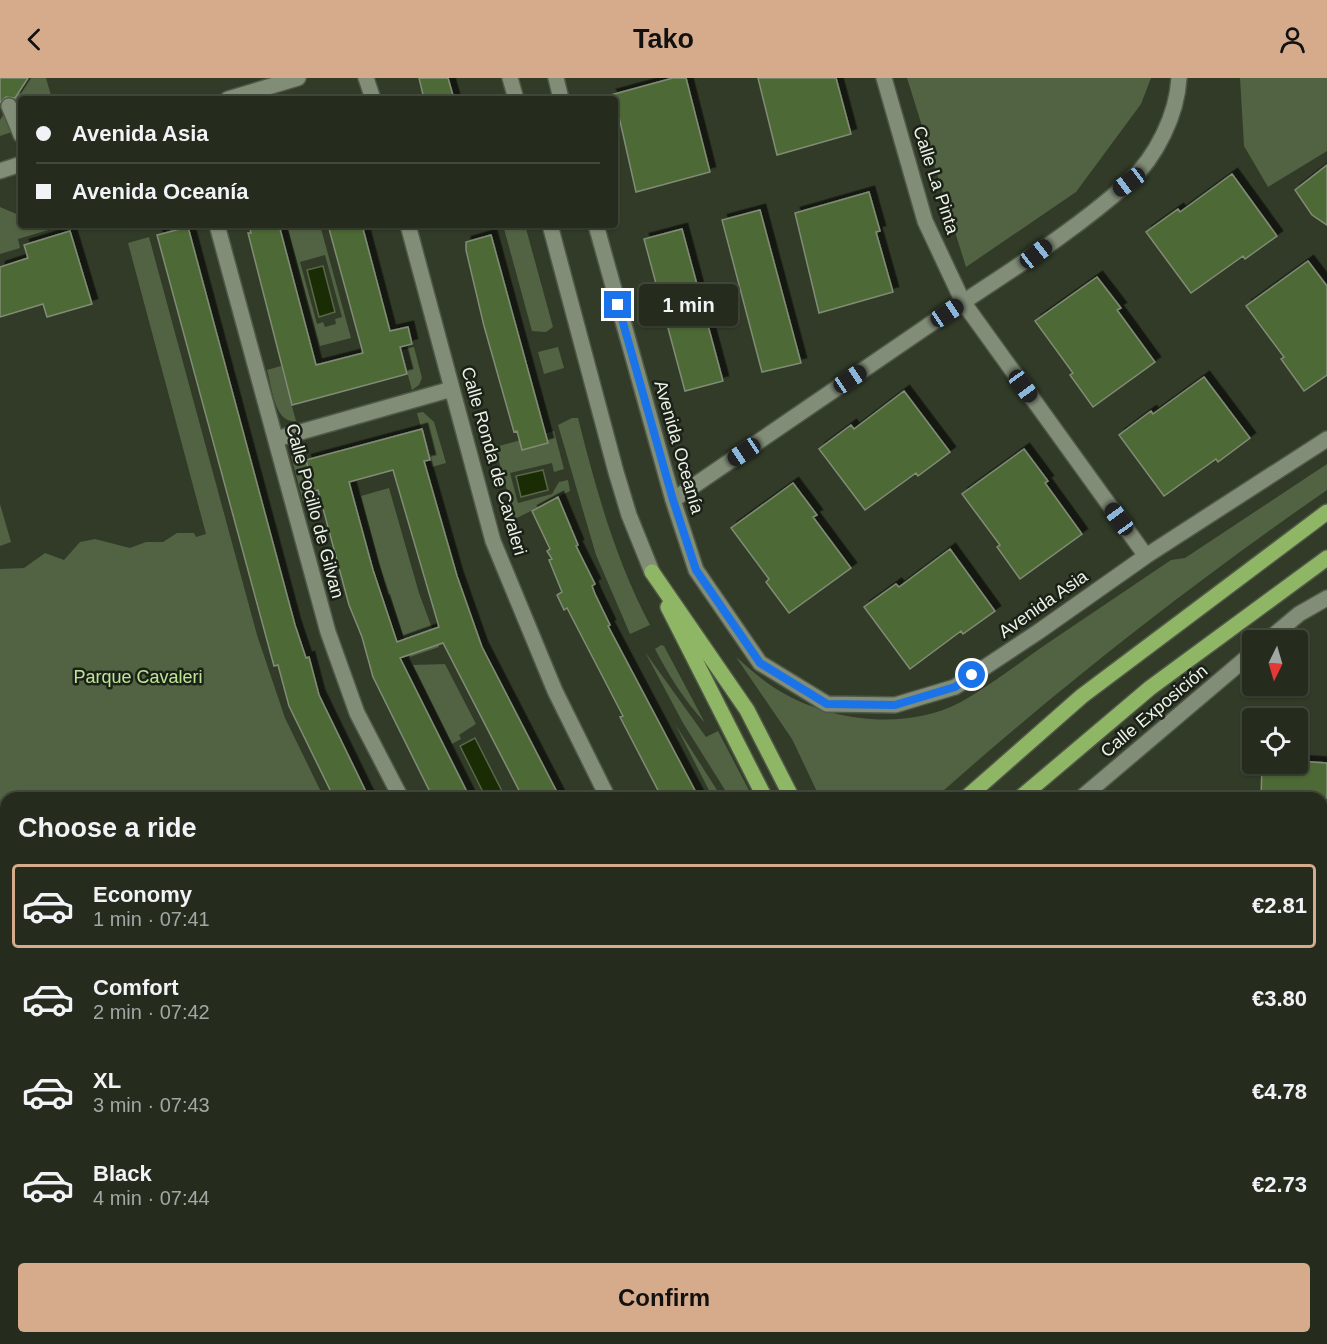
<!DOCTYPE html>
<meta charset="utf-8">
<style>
body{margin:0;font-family:Helvetica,sans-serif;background:#2d3427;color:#f1f3f6;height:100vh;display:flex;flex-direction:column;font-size:22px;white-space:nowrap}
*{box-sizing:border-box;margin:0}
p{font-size:20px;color:#a3a7a4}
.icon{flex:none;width:33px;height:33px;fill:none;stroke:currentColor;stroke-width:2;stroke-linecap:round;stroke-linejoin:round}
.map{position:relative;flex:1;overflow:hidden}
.panel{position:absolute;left:0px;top:714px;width:1328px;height:552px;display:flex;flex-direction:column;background:#252c1e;border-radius:18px 18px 0 0;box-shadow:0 2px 4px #0004,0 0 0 2px #42483c}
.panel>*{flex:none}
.top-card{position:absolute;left:18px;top:18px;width:600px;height:132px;border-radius:6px;box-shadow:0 2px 4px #0004,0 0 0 2px #42483c;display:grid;align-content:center;height:132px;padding:0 18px;background:#252c1e}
.needle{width:39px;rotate:185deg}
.buttons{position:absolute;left:1242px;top:552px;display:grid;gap:12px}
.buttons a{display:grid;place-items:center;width:66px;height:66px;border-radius:6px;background:#252c1e;box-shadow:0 2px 4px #0004,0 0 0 2px #42483c;font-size:30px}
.end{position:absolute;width:27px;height:27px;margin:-14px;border:8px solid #1a73e8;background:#fff;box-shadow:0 0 0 3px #fff}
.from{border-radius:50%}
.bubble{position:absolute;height:42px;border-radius:6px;background:#252c1e;box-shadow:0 2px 4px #0004,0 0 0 2px #42483c;font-size:20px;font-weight:600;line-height:42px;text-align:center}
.car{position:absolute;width:18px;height:36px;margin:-18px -9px;border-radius:8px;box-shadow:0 0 4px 2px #0007;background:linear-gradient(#222 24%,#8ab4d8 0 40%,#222 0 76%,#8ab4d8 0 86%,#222 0)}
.top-card b{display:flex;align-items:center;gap:21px;height:57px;font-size:22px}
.top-card b+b{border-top:2px solid #42483c}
.top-card i{width:15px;height:15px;background:#f1f3f6}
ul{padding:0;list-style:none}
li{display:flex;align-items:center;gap:18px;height:84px;margin:0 12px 9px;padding:0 6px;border:3px solid transparent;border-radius:6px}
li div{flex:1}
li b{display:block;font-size:22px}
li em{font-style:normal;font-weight:600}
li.on{border-color:#d6ab8b}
li>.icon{width:54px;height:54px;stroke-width:1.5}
h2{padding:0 18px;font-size:27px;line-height:72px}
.action{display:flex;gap:12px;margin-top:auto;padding:12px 18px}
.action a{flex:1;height:69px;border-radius:6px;background:#d6ab8b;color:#111;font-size:24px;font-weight:600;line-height:69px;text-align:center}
header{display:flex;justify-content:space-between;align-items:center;height:78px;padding:0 18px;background:#d6ab8b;color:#111;font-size:27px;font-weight:600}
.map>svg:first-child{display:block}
.green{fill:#526343;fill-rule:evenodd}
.water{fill:#1a2c04;stroke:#596748;stroke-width:1.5}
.building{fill:#4e6934;stroke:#818c77;stroke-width:1.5;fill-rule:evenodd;filter:url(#shadow)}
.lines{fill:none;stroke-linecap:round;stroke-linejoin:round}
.minor-casing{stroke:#505848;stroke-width:18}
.major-casing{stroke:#505848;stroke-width:18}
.minor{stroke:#818d77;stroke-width:15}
.major{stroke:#8fb665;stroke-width:15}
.route{stroke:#1a73e8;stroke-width:8}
.labels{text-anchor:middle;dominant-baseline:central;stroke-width:5;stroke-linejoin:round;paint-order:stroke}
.street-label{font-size:18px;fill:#ebf2e6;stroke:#1c2118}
.park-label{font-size:18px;fill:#bde796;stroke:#1c2118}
</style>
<header><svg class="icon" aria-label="back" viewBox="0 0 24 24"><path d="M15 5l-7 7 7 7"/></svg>Tako<svg class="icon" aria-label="person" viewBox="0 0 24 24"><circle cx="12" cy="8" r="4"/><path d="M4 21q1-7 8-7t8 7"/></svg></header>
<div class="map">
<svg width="1327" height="1266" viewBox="0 0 1327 1266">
<defs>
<filter id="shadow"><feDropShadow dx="5.5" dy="-5.5" stdDeviation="0" flood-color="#0009"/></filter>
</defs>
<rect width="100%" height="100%" fill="#313b28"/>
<!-- green -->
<path class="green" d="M25,0H46L52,21H21V33L14,21Z
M907,0H1151L1141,26L1076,114L966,189Z
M1240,0H1327V73L1268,109L1244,68Z
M4,36L12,54L0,58V42Z
M0,129L21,138V147H65L18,161L20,170L0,176Z
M287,147H320L351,260L320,268ZM325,177L342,239L335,241L336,246L325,249L323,244L317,246L300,184Z
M503,147H525L553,249L546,254L532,253Z
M149,159L257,557L285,640L324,720H6V764L0,754V491L24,490L45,475L64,482L80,464L95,461L130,470L146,464H163L177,455H194L196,459L206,456L128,165Z
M414,269L422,300L419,307L412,312L401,272Z
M558,269L564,290L544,296L538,274Z
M281,288L296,343C274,346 272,308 267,292Z
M423,334L434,344L446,385L432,389L417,335Z
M572,340H578C596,411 615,481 650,547L630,556L596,477L558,347Z
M554,353L564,391L554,394L552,385L510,395L518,425L552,416L559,404L568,402L570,413L515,441L495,369Z
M301,366L316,420L303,424L291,378L295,370Z
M1327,386V412C1190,507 1060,609 935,720H820L792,661L736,579C751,592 765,605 783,615C834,644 906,652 959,625C988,609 1015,588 1042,569C1085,540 1128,511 1171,482L1185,480Z
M389,410L419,515L439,569L410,579L390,516L388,517L361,418Z
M0,426L11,464L0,468Z
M661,567L664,568L705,645C685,623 669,598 655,571Z
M645,574L706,659L718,653L753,720H730L683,645Z
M445,586L476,646L459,657L461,661L452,666L413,587Z
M675,646L722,720H713Z
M0,1019L6,1029V1065L0,1068V1047L4,1044L0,1038L5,1035L0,1025Z
M326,1260H360L356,1266H324Z
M395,1260H447L443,1266H391Z
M564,1260H779L776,1266H559Z"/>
<!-- water -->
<path class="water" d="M323,188L335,234L319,239L307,192Z
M543,392L548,412L521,419L516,398Z
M475,660L505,719L503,720H486L460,668Z"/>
<!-- building -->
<path class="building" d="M0,0H28L15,20L6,19L0,25Z
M419,0H448L454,21H424Z
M673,0H686L710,94L636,114L615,21L611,17Z
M758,0H836L851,56L777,77Z
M1327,87V147L1312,137L1295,112Z
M1232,96L1277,158L1245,181L1243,178L1191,215L1146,154L1178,131L1180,134Z
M869,114L880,153L876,154L893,214L819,235L795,135Z
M760,132L801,285L762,294L722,142Z
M249,147H279L316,287L363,275L328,147H362L390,253L408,249L412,266L400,269L407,296L292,327L248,155H251Z
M188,149L295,547L306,580L309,579L319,617L369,720H334L289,628L278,587L274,588L157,157Z
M682,151L723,303L685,313L644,161Z
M70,153L92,226L47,239L43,226L0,239V189L28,180L24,167Z
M491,157L548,365L522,372L517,353L514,354L484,248L466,172V164Z
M1308,183L1327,208V297L1304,313L1281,281L1284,279L1246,228Z
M1097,199L1121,230L1117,232L1155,284L1093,329L1070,297L1073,295L1035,243Z
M1204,299L1250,360L1218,384L1216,381L1164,418L1119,357L1151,333L1153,336Z
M904,313L950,374L918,398L916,395L865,432L819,371L851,347L854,351Z
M422,351L430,382L424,383L457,498L482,569L560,720H523L443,565L400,580L470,720H433L373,599L362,559L349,527L318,412L314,413L306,382ZM393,392L439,549L397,564L373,492L349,404Z
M1024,371L1048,403L1045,405L1082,456L1020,501L997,469L1000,467L962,416Z
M793,405L817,437L813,439L851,490L789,535L766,504L769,501L731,450Z
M558,419L578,467L576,468L595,506L592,508L595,516L610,547L608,548L699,720H662L620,639L623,638L567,530L564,532L557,517L562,514L549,482L552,481L547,473L550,471L532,433Z
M950,471L995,533L963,556L961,553L910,591L864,529L896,506L899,509Z
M1298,683L1327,685V720H1261L1262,686Z"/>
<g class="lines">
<defs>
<path id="minor" d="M366,0L373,21
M510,0L516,21
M556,0L561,21
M884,0L925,143L963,224L1146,478
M228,21L298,0
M9,28L21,57
M0,93L21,86
M217,147L328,554L357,635L401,720
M408,147L493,463L555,613L608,720
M550,147L616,394L629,437L652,494
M596,147L673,422L696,492L760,585L827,626L895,627L955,609L1038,554L1146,478L1327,361
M276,361L452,311
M673,422C765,359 856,297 948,234C1008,194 1075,153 1129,104C1156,79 1177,37 1179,0
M1268,562L1299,536L1327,520
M1081,720L1252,575
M1322,863L1327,864
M0,886L6,896
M1322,1032L1327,1033
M0,1159L6,1156
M1322,1214L1327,1215
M0,1246L6,1256
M96,1260L100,1266
M241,1260L245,1266
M377,1266L381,1260
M842,1266L844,1260"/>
<path id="major" d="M652,494L747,632L792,720
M668,529L765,720
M966,720L1082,618L1327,434
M1020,720L1150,610L1327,480
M455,1266L459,1260
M490,1266L494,1260
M533,1266L537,1260
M789,1266L791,1260"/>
</defs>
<!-- minor casing -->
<use href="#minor" class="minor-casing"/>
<!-- major casing -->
<use href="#major" class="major-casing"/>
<!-- minor -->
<use href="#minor" class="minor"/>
<!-- major -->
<use href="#major" class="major"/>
</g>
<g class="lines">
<!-- route -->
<path class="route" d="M618,227L673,422L696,492L760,585L827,626L895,627L955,609L972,597"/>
</g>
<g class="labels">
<!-- street labels -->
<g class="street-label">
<text transform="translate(936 102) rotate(72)">Calle La Pinta</text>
<text transform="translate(679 369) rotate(74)">Avenida Oceanía</text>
<text transform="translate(494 383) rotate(74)">Calle Ronda de Cavaleri</text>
<text transform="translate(315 433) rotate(75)">Calle Pocillo de Gilvan</text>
<text transform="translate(1043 526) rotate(-35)">Avenida Asia</text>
<text transform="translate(1154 633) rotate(-40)">Calle Exposición</text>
</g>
<!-- park labels -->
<g class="park-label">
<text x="138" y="599">Parque Cavaleri</text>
</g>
</g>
</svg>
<div class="buttons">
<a><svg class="needle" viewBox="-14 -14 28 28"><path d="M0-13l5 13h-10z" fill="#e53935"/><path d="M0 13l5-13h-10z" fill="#a3a7a4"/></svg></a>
<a><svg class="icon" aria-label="locate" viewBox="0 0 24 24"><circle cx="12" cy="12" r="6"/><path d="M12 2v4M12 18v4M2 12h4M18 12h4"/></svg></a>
</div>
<i class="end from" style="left:972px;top:597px"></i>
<i class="end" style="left:618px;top:227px"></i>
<div class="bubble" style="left:639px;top:206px;width:99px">1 min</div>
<i class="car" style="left:1129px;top:104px;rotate:233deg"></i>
<i class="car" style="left:1036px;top:176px;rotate:52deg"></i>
<i class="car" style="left:947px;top:235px;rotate:56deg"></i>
<i class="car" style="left:850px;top:301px;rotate:56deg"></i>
<i class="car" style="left:1023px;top:308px;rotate:144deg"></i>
<i class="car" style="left:744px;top:374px;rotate:236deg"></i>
<i class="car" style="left:1119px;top:441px;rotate:324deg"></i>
<div class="top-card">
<b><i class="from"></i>Avenida Asia</b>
<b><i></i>Avenida Oceanía</b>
</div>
<section class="panel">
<h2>Choose a ride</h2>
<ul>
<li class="on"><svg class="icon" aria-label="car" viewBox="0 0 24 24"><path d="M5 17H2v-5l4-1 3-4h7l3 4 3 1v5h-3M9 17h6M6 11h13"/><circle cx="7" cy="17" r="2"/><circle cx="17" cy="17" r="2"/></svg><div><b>Economy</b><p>1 min · 07:41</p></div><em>€2.81</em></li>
<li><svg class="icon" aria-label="car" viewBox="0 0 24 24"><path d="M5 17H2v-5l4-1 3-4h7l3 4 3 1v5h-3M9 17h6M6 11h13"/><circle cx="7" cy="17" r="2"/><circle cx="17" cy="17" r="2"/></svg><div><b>Comfort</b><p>2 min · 07:42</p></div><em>€3.80</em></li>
<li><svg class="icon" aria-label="car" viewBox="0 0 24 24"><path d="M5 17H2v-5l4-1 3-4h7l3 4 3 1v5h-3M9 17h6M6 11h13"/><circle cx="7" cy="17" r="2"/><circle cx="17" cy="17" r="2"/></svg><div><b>XL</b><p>3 min · 07:43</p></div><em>€4.78</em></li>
<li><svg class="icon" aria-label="car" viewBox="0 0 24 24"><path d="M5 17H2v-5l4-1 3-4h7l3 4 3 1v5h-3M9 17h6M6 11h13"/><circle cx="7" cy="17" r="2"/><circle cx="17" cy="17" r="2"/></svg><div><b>Black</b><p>4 min · 07:44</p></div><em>€2.73</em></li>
</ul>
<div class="action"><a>Confirm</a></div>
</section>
</div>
